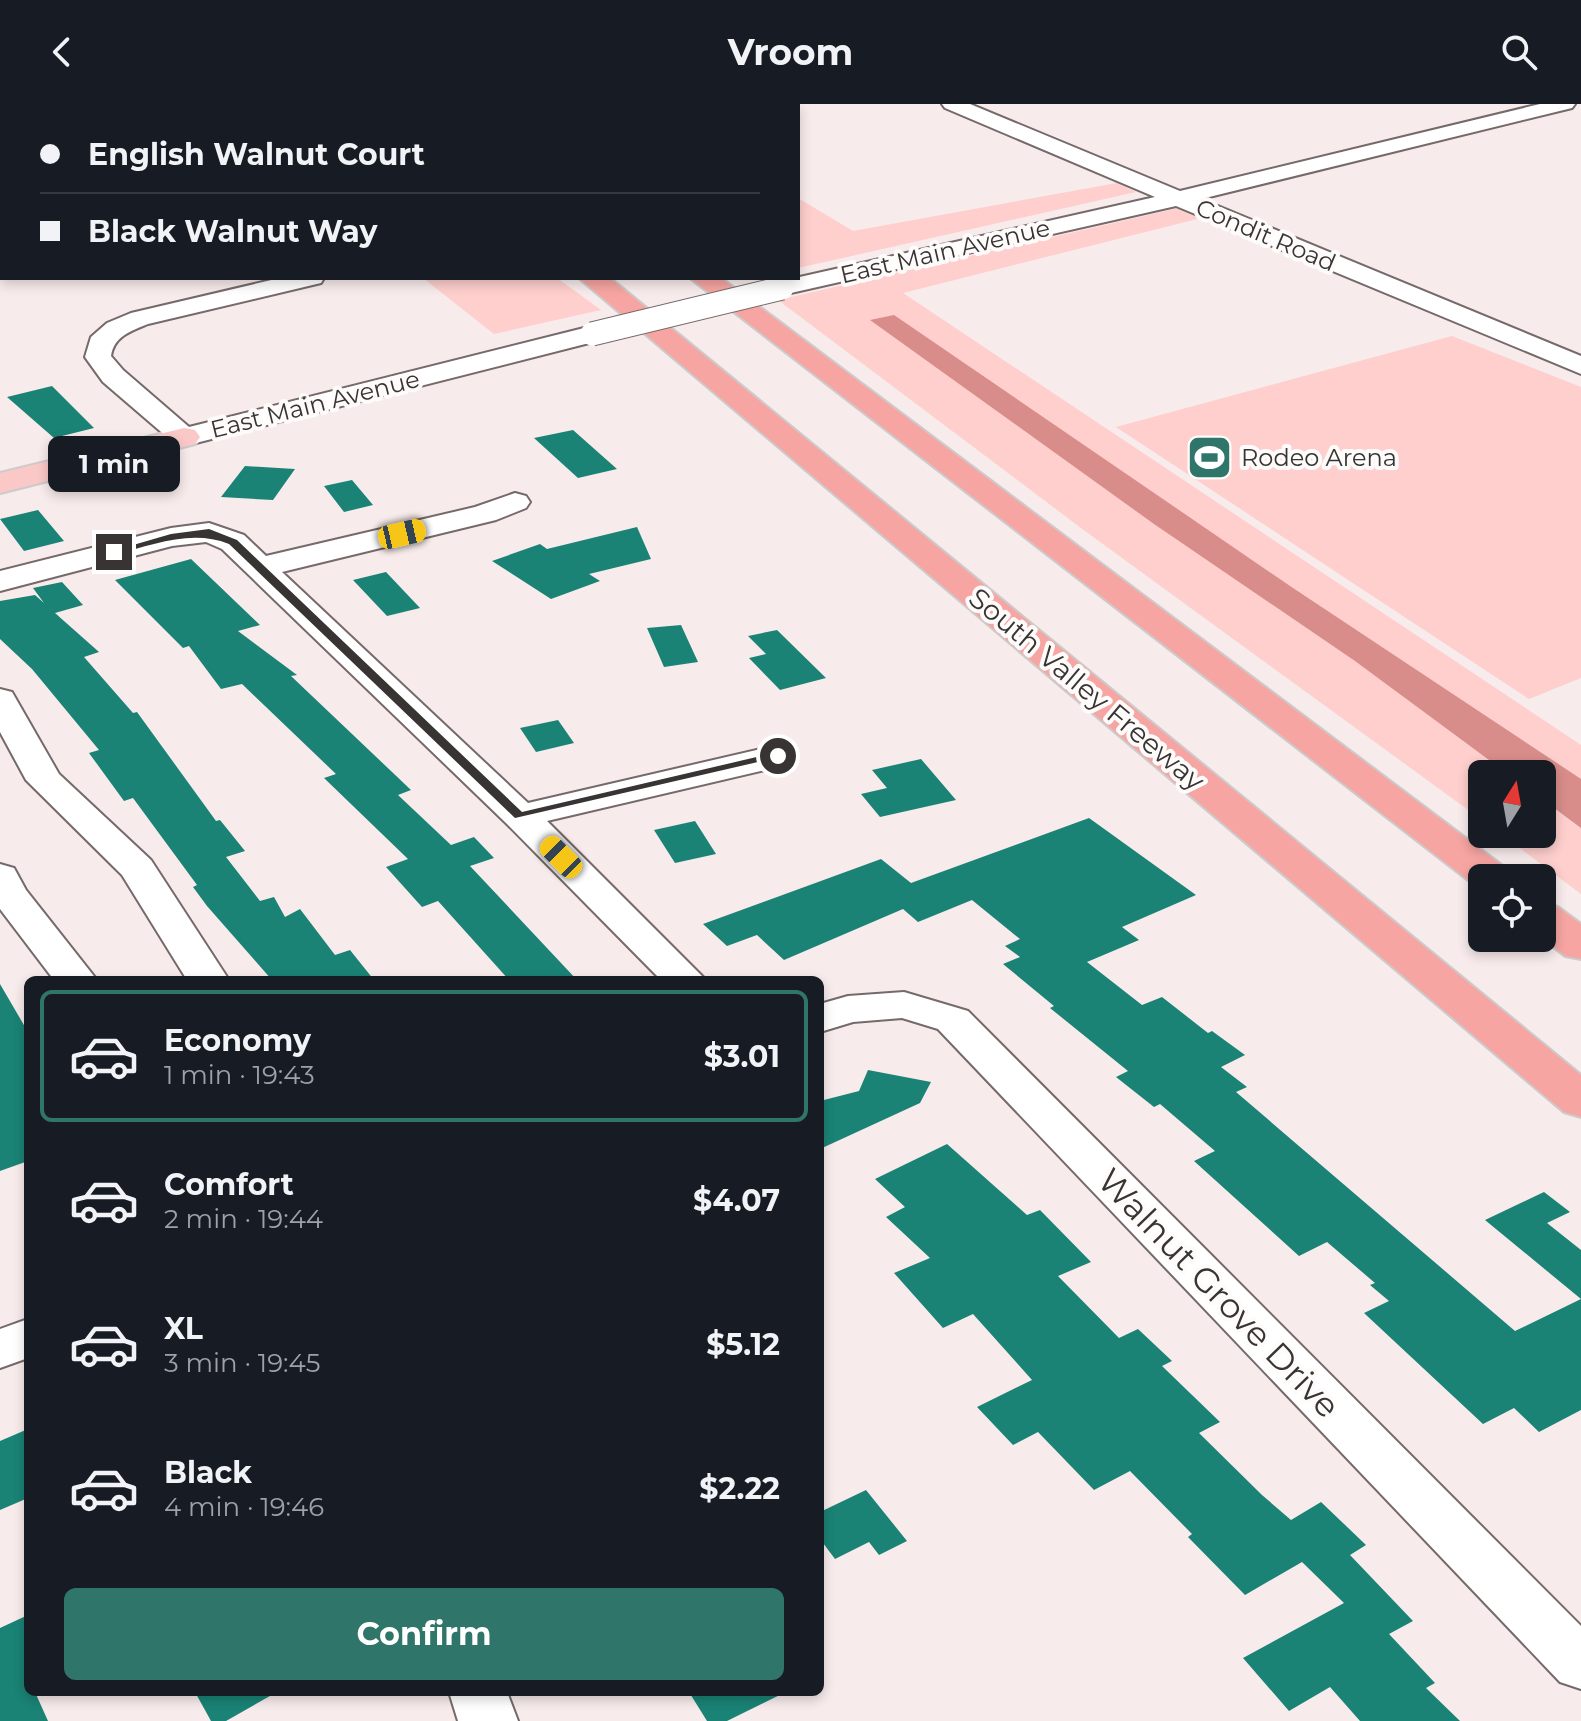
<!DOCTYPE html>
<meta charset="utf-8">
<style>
body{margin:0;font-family:Montserrat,sans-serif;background:#20242c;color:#f1f3f6;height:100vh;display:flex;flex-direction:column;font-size:30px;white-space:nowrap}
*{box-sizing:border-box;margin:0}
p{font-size:26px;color:#9ea1a6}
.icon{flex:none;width:44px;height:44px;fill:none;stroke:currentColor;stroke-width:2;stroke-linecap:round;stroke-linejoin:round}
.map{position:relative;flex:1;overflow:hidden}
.details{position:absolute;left:24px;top:872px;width:800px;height:720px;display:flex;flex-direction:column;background:#171b24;border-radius:12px;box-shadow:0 4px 12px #0003}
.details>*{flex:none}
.guide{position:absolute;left:0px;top:0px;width:800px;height:176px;box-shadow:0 4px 12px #0003;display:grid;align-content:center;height:176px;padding:0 40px;background:#171b24}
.needle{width:52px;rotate:11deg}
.tools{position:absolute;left:1468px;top:656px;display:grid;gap:16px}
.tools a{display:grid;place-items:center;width:88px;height:88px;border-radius:12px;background:#171b24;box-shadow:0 4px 12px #0003;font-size:40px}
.end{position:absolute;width:36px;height:36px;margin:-18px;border:10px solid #393434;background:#fff;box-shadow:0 0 0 4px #fff}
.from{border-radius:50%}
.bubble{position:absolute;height:56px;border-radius:12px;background:#171b24;box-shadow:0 4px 12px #0003;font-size:26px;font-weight:700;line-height:56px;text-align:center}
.car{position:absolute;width:24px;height:48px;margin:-24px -12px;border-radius:10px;box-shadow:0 0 6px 2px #0007;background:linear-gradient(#f5c518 24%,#345 0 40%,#f5c518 0 76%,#345 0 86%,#f5c518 0)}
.guide b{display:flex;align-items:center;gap:28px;height:76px;font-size:30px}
.guide b+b{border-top:2px solid #363941}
.guide i{width:20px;height:20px;background:#f1f3f6}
ul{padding:14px 0 0;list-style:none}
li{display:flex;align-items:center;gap:24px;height:132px;margin:0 16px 12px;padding:0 24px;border:4px solid transparent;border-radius:12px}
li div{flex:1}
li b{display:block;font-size:30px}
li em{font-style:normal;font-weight:700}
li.current{border-color:#30756a}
li>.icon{width:72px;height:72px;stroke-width:1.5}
.primary-button{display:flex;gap:16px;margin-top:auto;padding:16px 40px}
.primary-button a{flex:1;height:92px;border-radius:12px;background:#30756a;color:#fff;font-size:32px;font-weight:700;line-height:92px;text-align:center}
header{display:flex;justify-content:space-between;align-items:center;height:104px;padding:0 40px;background:#171b24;font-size:36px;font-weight:700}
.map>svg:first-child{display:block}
.green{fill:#fecfcd}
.water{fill:#d88d8a}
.building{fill:#1a8375}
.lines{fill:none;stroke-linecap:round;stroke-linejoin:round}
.minor-casing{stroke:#756a69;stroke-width:4}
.major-casing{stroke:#cccaca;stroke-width:4}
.highway-casing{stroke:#cccaca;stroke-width:4}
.minor{fill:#fff;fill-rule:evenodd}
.major{fill:#fac9c7;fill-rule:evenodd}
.highway{fill:#f6a5a2;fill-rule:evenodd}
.minor-bridge-casing{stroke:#756a69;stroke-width:25;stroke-linecap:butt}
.minor-bridge{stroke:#fff;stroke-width:23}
.route{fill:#393434}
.labels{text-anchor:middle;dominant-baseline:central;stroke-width:8;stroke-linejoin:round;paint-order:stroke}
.far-street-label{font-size:24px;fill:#393434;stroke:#fefbfb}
.far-poi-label{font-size:24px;fill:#393434;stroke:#fefbfb;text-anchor:start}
.street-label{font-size:28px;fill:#393434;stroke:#fefbfb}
.near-street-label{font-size:34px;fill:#393434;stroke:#fefbfb}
</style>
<header><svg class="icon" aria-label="back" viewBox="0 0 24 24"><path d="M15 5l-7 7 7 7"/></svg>Vroom<svg class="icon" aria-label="search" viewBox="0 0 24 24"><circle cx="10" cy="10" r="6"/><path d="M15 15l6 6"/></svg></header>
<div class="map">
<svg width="1581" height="1617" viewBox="0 0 1581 1617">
<rect width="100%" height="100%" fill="#f8ebeb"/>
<!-- green -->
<path class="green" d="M1117,79L1136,88L798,164V94L853,127Z
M1179,104L1201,114L903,189L1581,641V790L1501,730H1542V670H1482V716L1085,427L778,196Z
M423,174H557L601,206L494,230Z
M1452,232L1581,283V574L1529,595L1116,323Z"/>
<!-- water -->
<path class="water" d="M894,211L1293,484L1581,675V724L1542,695V670H1508L1355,557L1154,420L870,216Z"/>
<!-- building -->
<path class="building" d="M52,282L94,324L54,334L7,293Z
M573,326L617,365L578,374L534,334Z
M245,362L295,365L273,396L221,393Z
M352,376L373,401L344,408L324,382Z
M38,406L64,437L24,447L0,415Z
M637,423L651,455L589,470L600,477L551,495L492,457L540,440L547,445Z
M191,455L260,521L238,527L297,571L291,572L411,686L398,691L451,741L474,733L494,754L470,762L577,876H509L438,797L422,803L386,763L408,755L324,674L336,670L242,580L221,585L189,542L183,544L115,476Z
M386,468L420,504L387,512L353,476Z
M62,478L83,501L55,509L99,548L84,553L133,609L137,608L216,717L220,716L245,747L226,753L260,797L274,793L285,813L300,805L335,851L350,846L374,876H272L207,802L193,783L197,781L133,694L124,697L89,649L99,646L32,565L0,535V497L35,491L44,499L33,484Z
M681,521L698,558L664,563L647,524Z
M777,526L826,574L780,586L749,554L766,550L748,532Z
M558,616L574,639L536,648L520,624Z
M921,655L956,696L880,713L861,690L887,684L872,666Z
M1089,714L1196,791L1122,823L1139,836L1087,858L1142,901L1162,893L1208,929L1212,927L1245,951L1221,963L1247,983L1236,988L1515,1227L1581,1195L1485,1116L1544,1088L1570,1108L1547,1119L1581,1146V1306L1539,1328L1514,1304L1483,1320L1364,1209L1389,1197L1370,1181L1375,1179L1327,1138L1299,1152L1194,1057L1215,1047L1160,1000L1154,1003L1116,973L1128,967L1050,904L1054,902L1003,860L1020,853L1005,842L1020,835L972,796L918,818L903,805L784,856L757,831L727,842L703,820L881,755L911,779Z
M695,717L716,750L675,759L654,726Z
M0,880L28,928V1057L0,1067Z
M868,966L931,978L920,999L820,1045V997L859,987Z
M947,1040L1027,1111L1040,1106L1091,1158L1058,1172L1119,1234L1138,1225L1172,1257L1162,1262L1220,1318L1199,1329L1262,1391L1291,1416L1321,1398L1366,1441L1350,1451L1413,1517L1389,1530L1435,1579L1426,1584L1460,1617H1360L1330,1583L1289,1607L1243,1554L1344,1499L1302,1458L1245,1491L1188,1433L1192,1430L1130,1367L1094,1386L1038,1328L1013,1341L977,1303L1032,1276L973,1210L943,1224L894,1169L930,1154L886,1113L905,1103L875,1075Z
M28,1325V1394L0,1406V1337Z
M866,1386L907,1437L879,1451L869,1438L835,1455L820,1435V1408Z
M28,1511V1588H35L48,1617H0V1524Z
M195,1588H277L226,1617H211Z
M689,1588H786L727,1617H707Z"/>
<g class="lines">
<defs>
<path id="minor" d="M150,0H172L173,2H151Z
M942,0H970L1180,87L1540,0H1575L1572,4L1201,95L1581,252V270L1176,102L782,191L773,189L770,184L773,179L1155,93L945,4Z
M280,174H324L321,179L148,220C131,227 114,232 111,252L123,266L189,323L592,222L601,224L605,230L601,236L184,342L174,339L103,278L85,253L91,233L107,219L131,209Z
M515,389L526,392L530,398L526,404L496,416L282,468L528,699L778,641L791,644L796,652L791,660L547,717L706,876H661L507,720L222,445L206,438L172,442L0,487V467L171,424L209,419L244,431L266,452L475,403Z
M0,585L12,588L59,670L151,756L229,876H187L122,771L26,676L0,628Z
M0,760L14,764L26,786L97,876H54L0,805Z
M904,888L968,907L1581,1522V1585L1560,1578L938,925L902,914L853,918L820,928V900L848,892Z
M28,1215V1254L0,1264V1225Z
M449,1588H507L518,1617H458Z"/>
<path id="major" d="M184,324L195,326L200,333L195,340L0,389V369Z"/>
<path id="highway" d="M373,0H396L397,2H374Z
M465,0H488L489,2H466Z
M579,174H610L1581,971V1013L1564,1008Z
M690,174H721L1507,765L1514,774H1482V784L1477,783Z
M1542,799L1558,803L1581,820V855L1565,852L1542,834Z"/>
</defs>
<!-- minor casing -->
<use href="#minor" class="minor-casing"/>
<!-- major casing -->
<use href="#major" class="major-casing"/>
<!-- highway casing -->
<use href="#highway" class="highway-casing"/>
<!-- minor -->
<use href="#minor" class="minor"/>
<!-- major -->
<use href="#major" class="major"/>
<!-- highway -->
<use href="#highway" class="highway"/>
<defs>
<path id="minor-bridge" d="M592,230L782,184"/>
</defs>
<!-- minor-bridge casing -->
<use href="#minor-bridge" class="minor-bridge-casing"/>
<!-- minor-bridge -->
<use href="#minor-bridge" class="minor-bridge"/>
</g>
<!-- route -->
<path class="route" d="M209,425L237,436L522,708L778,648L784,652L515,714L229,440C191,425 153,441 114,451L109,448L171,430Z"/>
<!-- icons -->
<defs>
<symbol id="stadium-square" viewBox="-11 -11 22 22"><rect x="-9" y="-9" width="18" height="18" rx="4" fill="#30756a" stroke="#fefbfb"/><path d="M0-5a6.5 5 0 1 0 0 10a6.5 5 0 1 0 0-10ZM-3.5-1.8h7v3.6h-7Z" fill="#fff"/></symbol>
</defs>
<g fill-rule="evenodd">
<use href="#stadium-square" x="1184" y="328" width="51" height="51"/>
</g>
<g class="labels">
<!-- far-street labels -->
<g class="far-street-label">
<text transform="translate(1266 131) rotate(23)">Condit Road</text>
<text transform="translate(945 147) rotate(-13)">East Main Avenue</text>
<text transform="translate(315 300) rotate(-14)">East Main Avenue</text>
</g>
<!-- far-poi labels -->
<g class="far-poi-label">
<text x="1241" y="353">Rodeo Arena</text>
</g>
<!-- street labels -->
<g class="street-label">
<text transform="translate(1087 585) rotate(40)">South Valley Freeway</text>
</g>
<!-- near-street labels -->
<g class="near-street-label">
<text transform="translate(1219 1189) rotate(46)">Walnut Grove Drive</text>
</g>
</g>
</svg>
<div class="tools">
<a><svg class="needle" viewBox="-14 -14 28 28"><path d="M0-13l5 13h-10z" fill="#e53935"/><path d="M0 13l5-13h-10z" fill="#9ea1a6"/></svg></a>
<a><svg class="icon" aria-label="locate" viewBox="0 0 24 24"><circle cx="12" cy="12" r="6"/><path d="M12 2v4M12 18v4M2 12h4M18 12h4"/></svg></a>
</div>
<i class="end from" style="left:778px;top:652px"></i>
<i class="end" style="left:114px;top:448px"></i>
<div class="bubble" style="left:48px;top:332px;width:132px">1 min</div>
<i class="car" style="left:402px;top:430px;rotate:77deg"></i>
<i class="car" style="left:561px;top:753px;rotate:315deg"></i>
<div class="guide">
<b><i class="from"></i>English Walnut Court</b>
<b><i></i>Black Walnut Way</b>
</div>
<section class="details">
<ul>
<li class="current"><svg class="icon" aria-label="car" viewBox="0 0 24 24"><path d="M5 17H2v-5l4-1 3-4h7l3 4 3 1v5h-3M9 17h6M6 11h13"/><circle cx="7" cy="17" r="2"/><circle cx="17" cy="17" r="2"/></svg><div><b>Economy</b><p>1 min · 19:43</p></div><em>$3.01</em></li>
<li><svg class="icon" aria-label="car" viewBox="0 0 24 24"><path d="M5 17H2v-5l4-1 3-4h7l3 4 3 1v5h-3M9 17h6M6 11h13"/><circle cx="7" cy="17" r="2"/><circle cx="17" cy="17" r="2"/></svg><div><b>Comfort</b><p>2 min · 19:44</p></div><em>$4.07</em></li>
<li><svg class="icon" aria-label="car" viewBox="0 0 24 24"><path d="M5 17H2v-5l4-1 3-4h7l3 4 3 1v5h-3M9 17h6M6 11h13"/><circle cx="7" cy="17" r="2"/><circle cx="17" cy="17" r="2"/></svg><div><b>XL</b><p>3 min · 19:45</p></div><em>$5.12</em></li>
<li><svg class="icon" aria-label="car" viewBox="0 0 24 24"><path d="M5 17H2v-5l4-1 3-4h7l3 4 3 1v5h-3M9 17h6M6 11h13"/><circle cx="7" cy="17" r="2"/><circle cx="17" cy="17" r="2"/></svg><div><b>Black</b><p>4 min · 19:46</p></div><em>$2.22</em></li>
</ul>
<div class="primary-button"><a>Confirm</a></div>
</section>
</div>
